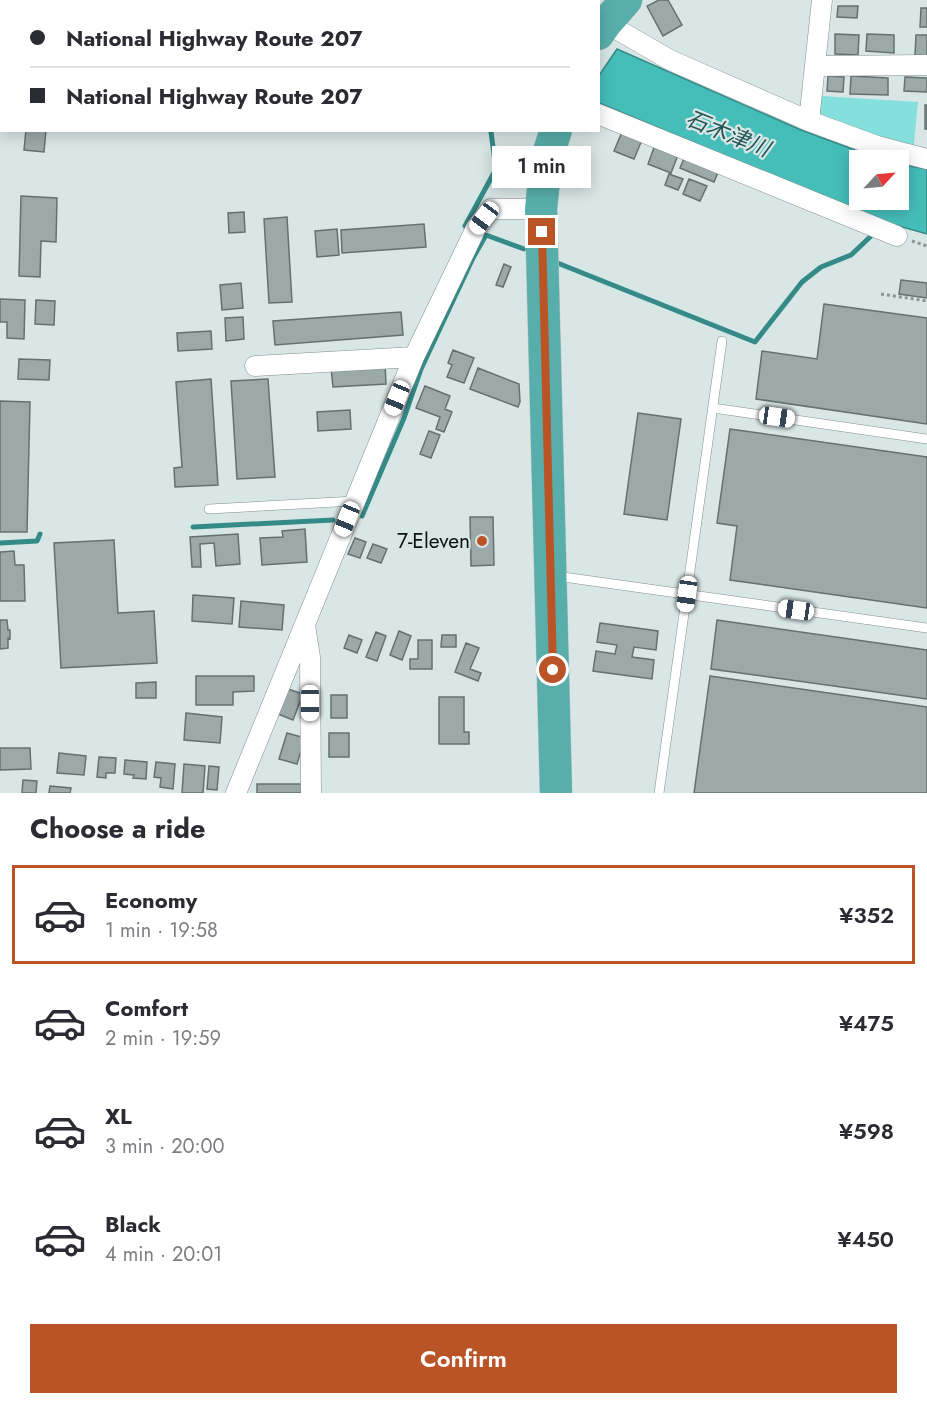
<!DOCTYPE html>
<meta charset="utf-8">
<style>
body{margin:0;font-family:Jost,"Noto Sans JP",sans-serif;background:#f2f2f3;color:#2b2b33;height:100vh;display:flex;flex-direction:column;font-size:22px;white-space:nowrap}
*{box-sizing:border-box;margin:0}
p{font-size:20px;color:#7c7c81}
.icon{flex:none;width:33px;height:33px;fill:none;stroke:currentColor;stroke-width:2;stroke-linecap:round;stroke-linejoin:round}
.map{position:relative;height:793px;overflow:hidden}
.details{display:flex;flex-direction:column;background:#fff;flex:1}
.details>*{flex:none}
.hud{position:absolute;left:0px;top:0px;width:600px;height:132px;box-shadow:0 3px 15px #0003;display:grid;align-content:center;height:132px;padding:0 30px;background:#fff}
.needle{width:39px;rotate:64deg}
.controls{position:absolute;left:849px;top:150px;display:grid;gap:12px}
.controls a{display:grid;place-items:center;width:60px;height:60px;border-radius:0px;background:#fff;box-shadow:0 3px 15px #0003;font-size:30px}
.end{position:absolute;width:27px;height:27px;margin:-14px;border:8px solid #ba5427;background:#fff;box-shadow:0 0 0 3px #fff}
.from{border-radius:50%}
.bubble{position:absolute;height:42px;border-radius:0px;background:#fff;box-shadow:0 3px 15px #0003;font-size:20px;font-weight:600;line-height:42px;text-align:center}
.car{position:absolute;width:18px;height:36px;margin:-18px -9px;border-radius:8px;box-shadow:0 0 4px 2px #0007;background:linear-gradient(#fff 24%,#345 0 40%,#fff 0 76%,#345 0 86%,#fff 0)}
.hud b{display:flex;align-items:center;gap:21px;height:57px;font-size:22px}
.hud b+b{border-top:2px solid #e1e1e2}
.hud i{width:15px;height:15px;background:#2b2b33}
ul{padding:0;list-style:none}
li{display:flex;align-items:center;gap:18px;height:99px;margin:0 12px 9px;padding:0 18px;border:3px solid transparent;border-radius:0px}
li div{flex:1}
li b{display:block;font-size:22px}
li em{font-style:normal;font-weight:600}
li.on{border-color:#ba5427}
li>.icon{width:54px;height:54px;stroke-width:1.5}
h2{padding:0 30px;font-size:27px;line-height:72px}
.button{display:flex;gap:12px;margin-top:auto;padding:12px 30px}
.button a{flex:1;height:69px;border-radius:0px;background:#ba5427;color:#fff;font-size:24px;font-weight:600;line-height:69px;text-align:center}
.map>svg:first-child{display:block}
.green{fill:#85e0dd}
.water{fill:#45beba;stroke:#348a87;stroke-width:1.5}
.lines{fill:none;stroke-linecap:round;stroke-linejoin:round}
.stream{stroke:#348a87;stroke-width:5}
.river{stroke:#45beba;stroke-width:30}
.building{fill:#9ba9a8;stroke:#647170;stroke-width:1.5}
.service-casing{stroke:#828f8e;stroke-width:10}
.minor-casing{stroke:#828f8e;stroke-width:21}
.tertiary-casing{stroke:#828f8e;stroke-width:26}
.trunk-casing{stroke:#c0c1c1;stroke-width:33}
.path{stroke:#8b9595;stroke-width:3;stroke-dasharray:3 3;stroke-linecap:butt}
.service{stroke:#fff;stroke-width:9}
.minor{stroke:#fff;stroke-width:20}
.tertiary{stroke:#fff;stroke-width:24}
.trunk{stroke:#58aeab;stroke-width:32}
.route{stroke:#ba5427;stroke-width:8}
.poi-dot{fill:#ba5427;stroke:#d8e6e5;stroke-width:2}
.labels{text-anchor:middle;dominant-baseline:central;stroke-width:4.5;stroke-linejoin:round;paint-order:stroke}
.poi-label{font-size:21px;fill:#0b1010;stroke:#d8e6e5;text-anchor:end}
.water-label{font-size:22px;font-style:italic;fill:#245655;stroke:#d8e6e5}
</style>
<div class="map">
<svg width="927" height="793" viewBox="0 0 927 793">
<rect width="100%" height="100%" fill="#d8e6e5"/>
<!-- green -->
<path class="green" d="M806,95L918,102L913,153L802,112Z"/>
<!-- water -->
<path class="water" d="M617,49L801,130L882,160H860V200H898L899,164L927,169V234L878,220L599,103L598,77Z"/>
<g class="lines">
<!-- stream -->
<path class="stream" d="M0,48H2
M465,226L496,169L491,132
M555,262L755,342L802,282L821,267L851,255L870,237L873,230
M362,516L404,418L421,369L473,258L486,235L524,249
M193,527L333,520
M0,543L37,541L40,534"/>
<!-- river -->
<path class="river" d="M395,0L401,2"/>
</g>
<!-- building -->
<path class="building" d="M148,0H171V2H148Z
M659,0H668L682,25L663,36L647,6Z
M838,6H858L857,18L837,17Z
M921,8H927V27H920Z
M835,34L859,35L858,55L835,54Z
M867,34L894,35V53L866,51Z
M916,35H927V56L915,55Z
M828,76L844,77L843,92L827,91Z
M851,76L888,78V95L850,94Z
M905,77L927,78V92L904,91Z
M925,105H927V129H925Z
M26,130H46L44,152L24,150Z
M622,132L642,140L634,159L614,151Z
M655,145L678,155L671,173L648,164Z
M685,156L719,170L714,182L680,168Z
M669,174L683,179L678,190L665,185Z
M689,179L707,186L700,201L683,194Z
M21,196L57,198L56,242L41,241L40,277L19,276Z
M244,212L245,232L229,233L228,213Z
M287,217L292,302L269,303L264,219Z
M424,224L426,247L342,253L341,230Z
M337,229L339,255L317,257L315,231Z
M504,264L511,267L503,287L496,285Z
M901,280L927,283V298L899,294Z
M241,283L243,308L222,310L220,285Z
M0,299L25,300L24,339L7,338V322H0Z
M36,300L55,301L54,325L35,324Z
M824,304L927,318V424L756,399L762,351L817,359Z
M401,312L403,335L275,345L273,321Z
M243,317L244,339L226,341L225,318Z
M211,331L212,349L178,351L177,333Z
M453,350L474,358L464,383L447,377L452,365L448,363Z
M19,359L50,360L49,380L18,379Z
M385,364L386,384L333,387L331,368Z
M478,368L519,384L520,402L518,407L470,389Z
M211,379L218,485L175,487L174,468L182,467L176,382Z
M268,379L275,477L237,479L231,381Z
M425,386L450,396L445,409L452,412L444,432L436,429L440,417L416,408Z
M0,401L30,402L27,532H0Z
M350,410L351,429L318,431L317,412Z
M638,413L681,419L667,520L624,514Z
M730,429L927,457V608L730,580L737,526L717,523Z
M429,431L440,435L431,458L420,454Z
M470,517H493L494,565L471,566Z
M305,529L307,562L262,565L260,538L283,537L282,531Z
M238,534L240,564L216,566L214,543L200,544L201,567H192L190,537Z
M355,538L366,542L360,558L348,554Z
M114,540L118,613L154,611L157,663L61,668L54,543Z
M373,544L387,549L381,563L367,558Z
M14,551L15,565H24L25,601H0V552Z
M193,595L234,598L232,624L192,621Z
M241,601L284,605L282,630L239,627Z
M0,620H7L8,630H10V639L8,638V648L0,649Z
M717,620L927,650V699L711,669Z
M600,623L658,631L656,650L634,647L632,657L654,660L652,679L593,671L596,651L615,654L617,645L597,642Z
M399,631L411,636L402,660L390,655Z
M376,632L386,636L377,661L366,657Z
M349,635L362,640L357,653L344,648Z
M442,635H456V647H441Z
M418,640H432V669H410V659H418Z
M466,643L479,648L470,669L481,673L478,681L455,672Z
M196,676H254V691L233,692V705H196Z
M710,676L927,707V793H694Z
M156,682V698H136V683Z
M288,689L303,694L293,720L278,714Z
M331,695H347V718H331Z
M439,697H464V732H469V744H439Z
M186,713L222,717L220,743L184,740Z
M287,733L305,738L297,764L279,759Z
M329,733H349V757H329Z
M0,748H30L31,769L0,770Z
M59,753L86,756L84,775L57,773Z
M99,757L116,758L115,773H106V778L97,777Z
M125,760L147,762L146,779L133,778L134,775L124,774Z
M156,762L175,764L173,789L160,787L161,778L154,777Z
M184,764L205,766L203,793H182Z
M209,766L219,767L217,790L207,789Z
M23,780L37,781L36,793H22Z
M257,784H302V793H257Z
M50,786L71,788L70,793H49Z"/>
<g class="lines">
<defs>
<path id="service" d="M713,408L927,439
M209,509L355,501
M556,576L927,628
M659,793L722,341"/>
<path id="minor" d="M606,23L670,60L809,121L877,146L927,159
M815,66L927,65
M598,114L897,236
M809,121L822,0
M255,366L414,357
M305,625L310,657L311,793
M236,793L414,357L476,228L491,209H541"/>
<path id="tertiary" d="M0,29H2"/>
<path id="trunk" d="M598,34L606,23L626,0
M556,793L541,209L546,161L556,130"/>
</defs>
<!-- service casing -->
<use href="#service" class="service-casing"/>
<!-- minor casing -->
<use href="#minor" class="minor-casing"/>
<!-- tertiary casing -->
<use href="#tertiary" class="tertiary-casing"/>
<!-- trunk casing -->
<use href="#trunk" class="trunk-casing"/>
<!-- path -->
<path class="path" d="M243,0L249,2
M535,0L540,2
M912,241L927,246
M881,294L927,301"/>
<!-- service -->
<use href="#service" class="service"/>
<!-- minor -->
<use href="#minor" class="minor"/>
<!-- tertiary -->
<use href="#tertiary" class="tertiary"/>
<!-- trunk -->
<use href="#trunk" class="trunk"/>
</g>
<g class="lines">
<!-- route -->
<path class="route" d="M542,232L553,670"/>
</g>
<!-- markers -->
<circle class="poi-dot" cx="482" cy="541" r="6"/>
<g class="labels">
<!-- poi labels -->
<g class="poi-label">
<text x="470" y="541">7-Eleven</text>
</g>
<!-- water labels -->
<g class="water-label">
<text transform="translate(728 133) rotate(22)">石木津川</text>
</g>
</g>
</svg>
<div class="controls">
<a><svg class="needle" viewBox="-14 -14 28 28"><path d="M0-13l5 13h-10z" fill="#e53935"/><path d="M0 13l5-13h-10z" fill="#7c7c81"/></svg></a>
</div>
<i class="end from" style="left:553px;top:670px"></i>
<i class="end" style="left:542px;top:232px"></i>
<div class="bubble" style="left:492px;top:146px;width:99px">1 min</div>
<i class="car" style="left:484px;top:218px;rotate:217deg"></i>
<i class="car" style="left:397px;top:398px;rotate:202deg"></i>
<i class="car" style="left:777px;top:417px;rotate:98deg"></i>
<i class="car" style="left:347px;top:519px;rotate:202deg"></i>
<i class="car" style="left:687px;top:594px;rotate:188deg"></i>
<i class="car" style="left:796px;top:610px;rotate:278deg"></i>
<i class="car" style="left:310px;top:703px;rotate:180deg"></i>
<div class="hud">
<b><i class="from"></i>National Highway Route 207</b>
<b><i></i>National Highway Route 207</b>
</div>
</div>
<section class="details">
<h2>Choose a ride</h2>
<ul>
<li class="on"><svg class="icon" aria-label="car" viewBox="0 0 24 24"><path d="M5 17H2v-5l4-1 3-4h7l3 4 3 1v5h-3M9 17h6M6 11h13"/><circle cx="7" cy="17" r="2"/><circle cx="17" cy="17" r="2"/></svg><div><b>Economy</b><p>1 min · 19:58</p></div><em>¥352</em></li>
<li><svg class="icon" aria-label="car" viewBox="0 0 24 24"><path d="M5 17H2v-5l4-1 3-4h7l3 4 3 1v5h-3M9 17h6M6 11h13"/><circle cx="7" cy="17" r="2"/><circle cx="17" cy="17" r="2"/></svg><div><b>Comfort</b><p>2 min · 19:59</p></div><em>¥475</em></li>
<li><svg class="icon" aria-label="car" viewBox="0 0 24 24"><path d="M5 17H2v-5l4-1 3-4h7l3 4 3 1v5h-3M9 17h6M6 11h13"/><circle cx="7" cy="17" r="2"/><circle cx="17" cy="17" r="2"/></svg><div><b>XL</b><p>3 min · 20:00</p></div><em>¥598</em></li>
<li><svg class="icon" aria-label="car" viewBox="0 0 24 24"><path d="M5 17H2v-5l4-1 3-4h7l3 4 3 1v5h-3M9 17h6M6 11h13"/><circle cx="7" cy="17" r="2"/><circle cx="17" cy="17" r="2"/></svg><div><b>Black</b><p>4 min · 20:01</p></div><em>¥450</em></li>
</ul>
<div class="button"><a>Confirm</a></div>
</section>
